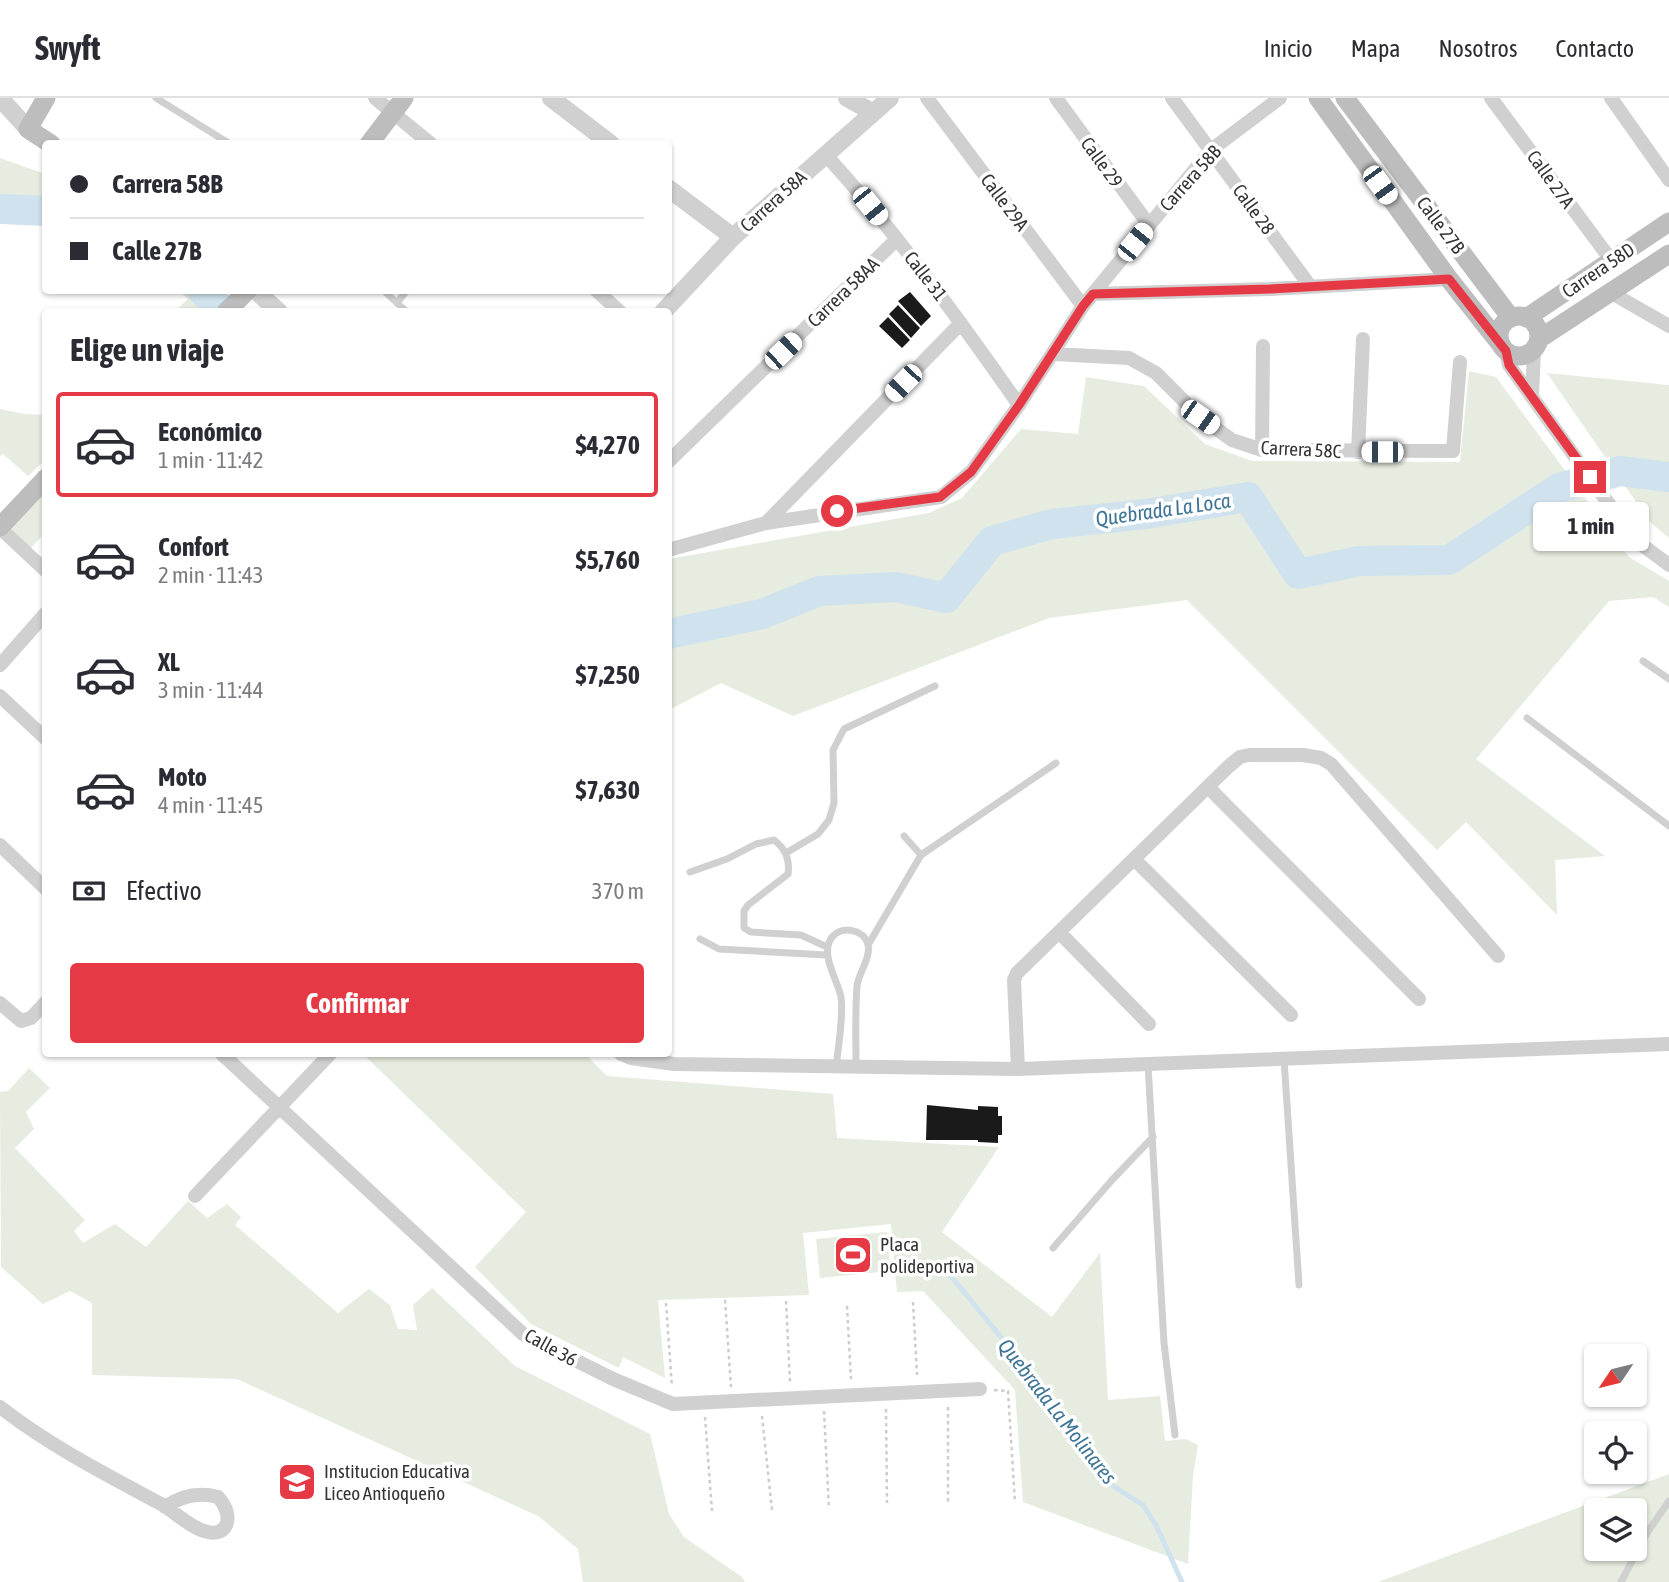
<!DOCTYPE html>
<html lang="es">
<meta charset="utf-8">
<style>
body{margin:0;font-family:"Asap Condensed",sans-serif;background:#f7f7f7;color:#2b2b33;height:100vh;display:flex;flex-direction:column;font-size:26px;white-space:nowrap}
*{box-sizing:border-box;margin:0}
p{font-size:23px;color:#7c7c81}
.icon{flex:none;width:38px;height:38px;fill:none;stroke:currentColor;stroke-width:2;stroke-linecap:round;stroke-linejoin:round}
.map{position:relative;flex:1;overflow:hidden}
.panel{position:absolute;left:42px;top:210px;width:630px;height:749px;display:flex;flex-direction:column;background:#fff;border-radius:7px;box-shadow:0 2px 5px #0004}
.panel>*{flex:none}
.banner{position:absolute;left:42px;top:42px;width:630px;height:154px;border-radius:7px;box-shadow:0 2px 5px #0004;display:grid;align-content:center;height:154px;padding:0 28px;background:#fff}
.needle{width:46px;rotate:235deg}
.fabs{position:absolute;left:1584px;top:1246px;display:grid;gap:14px}
.fabs a{display:grid;place-items:center;width:63px;height:63px;border-radius:7px;background:#fff;box-shadow:0 2px 5px #0004;font-size:35px}
.end{position:absolute;width:32px;height:32px;margin:-16px;border:9px solid #e63946;background:#fff;box-shadow:0 0 0 4px #fff}
.from{border-radius:50%}
.bubble{position:absolute;height:49px;border-radius:7px;background:#fff;box-shadow:0 2px 5px #0004;font-size:23px;font-weight:700;line-height:49px;text-align:center}
.car{position:absolute;width:21px;height:42px;margin:-21px -10px;border-radius:9px;box-shadow:0 0 5px 2px #0007;background:linear-gradient(#fff 24%,#345 0 40%,#fff 0 76%,#345 0 86%,#fff 0)}
.banner b{display:flex;align-items:center;gap:24px;height:66px;font-size:26px}
.banner b+b{border-top:2px solid #e1e1e2}
.banner i{width:18px;height:18px;background:#2b2b33}
ul{padding:0;list-style:none}
li{display:flex;align-items:center;gap:21px;height:105px;margin:0 14px 10px;padding:0 14px;border:4px solid transparent;border-radius:7px}
li div{flex:1}
li b{display:block;font-size:26px}
li em{font-style:normal;font-weight:700}
li.active{border-color:#e63946}
li>.icon{width:63px;height:63px;stroke-width:1.5}
h2{padding:0 28px;font-size:32px;line-height:84px}
.pay{display:flex;align-items:center;gap:18px;height:77px;padding:0 28px;font-size:26px}
.pay p{margin-inline-start:auto}
.cta{display:flex;gap:14px;margin-top:auto;padding:14px 28px}
.cta a{flex:1;height:80px;border-radius:7px;background:#e63946;color:#fff;font-size:28px;font-weight:700;line-height:80px;text-align:center}
header{display:flex;align-items:center;gap:42px;box-sizing:border-box;height:98px;padding:0 35px;background:#fff;border-bottom:2px solid #e1e1e2}
header strong{font-size:33px}
nav{display:flex;gap:38px;margin-inline-start:auto;font-size:24px}
.map>svg:first-child{display:block}
.green{fill:#e6ecdf;fill-rule:evenodd}
.lines{fill:none;stroke-linecap:round;stroke-linejoin:round}
.stream{stroke:#cfe2ee;stroke-width:5}
.river{stroke:#cfe2ee;stroke-width:30}
.building{fill:#1a1a1a}
.path{stroke:#cdcdcd;stroke-width:2.5;stroke-dasharray:3.5 3.5;stroke-linecap:butt}
.service{stroke:#d0d0d0;stroke-width:7}
.minor{stroke:#d0d0d0;stroke-width:14}
.tertiary{stroke:#d0d0d0;stroke-width:18}
.secondary{stroke:#bdbdbd;stroke-width:19}
.route{stroke:#e63946;stroke-width:9}
.labels{text-anchor:middle;dominant-baseline:central;stroke-width:7;stroke-linejoin:round;paint-order:stroke}
.street-label{font-size:19px;fill:#333;stroke:#fff}
.poi-label{font-size:19px;fill:#333;stroke:#fff;text-anchor:start}
.water-label{font-size:21px;font-style:italic;fill:#3f7597;stroke:#fff}
</style>
<header>
<strong>Swyft</strong>
<nav><a>Inicio</a><a>Mapa</a><a>Nosotros</a><a>Contacto</a></nav>
</header>
<div class="map">
<svg width="1669" height="1484" viewBox="0 0 1669 1484">
<rect width="100%" height="100%" fill="#fff"/>
<!-- green -->
<path class="green" d="M0,60L45,76V129L23,117H0Z
M178,193H221L225,196L206,213H175L188,201Z
M1469,273L1496,279L1629,459L1669,483V509L1653,499L1609,503L1476,661L1605,758L1555,762L1557,817L1466,724L1437,752L1187,502L1049,520L793,618L721,585L669,612V461L929,415L962,400L1021,331L1078,336L1086,279L1144,288L1205,346L1252,363L1460,364Z
M1547,275L1669,287V440L1650,424Z
M0,311L24,316L45,317V362L28,378L3,356L0,358Z
M45,389V435L30,451L12,435V425Z
M363,956H585L607,978L833,996L837,1040L999,1049L942,1134L1052,1219L1100,1155L1108,1302L1160,1298L1165,1343L1186,1341L1198,1347L1193,1378L1188,1466L1023,1404L1015,1292L923,1193L897,1194L891,1126L803,1135L809,1197L658,1202L665,1280L623,1259L619,1270L531,1226L475,1169L526,1114Z
M29,970L50,990L26,1014L34,1031L15,1050L85,1122L74,1133L83,1145L115,1126L146,1149L188,1103L207,1120L227,1106L241,1119L235,1127L338,1215L369,1191L390,1207L398,1231L417,1232L413,1207L432,1190L515,1268L650,1336L669,1416L684,1439L742,1479L745,1484H583L578,1451L538,1418L237,1281L92,1277V1205L70,1193L43,1206L1,1169L0,994L8,993Z
M887,1134L890,1173L820,1180L816,1141Z
M1669,1376V1484H1378ZM1596,1412H1634V1451H1596Z"/>
<g class="lines">
<!-- stream -->
<path class="stream" d="M950,1177L1078,1333L1107,1384L1143,1407L1156,1427L1182,1484"/>
<!-- river -->
<path class="river" d="M0,111L46,113
M202,192L224,214
M668,536L762,516L819,493L896,489L946,500L992,443L1052,426L1146,416L1248,399L1298,476L1359,463L1449,462L1559,390L1620,373L1669,379"/>
</g>
<!-- building -->
<path class="building" d="M910,194L931,218L921,228L898,203Z
M898,207L920,230L911,240L889,216Z
M888,219L910,242L902,250L879,228Z
M927,1007L978,1012V1008L998,1009V1018H1002V1037H998V1045L978,1044V1042H926Z"/>
<g class="lines">
<!-- path -->
<path class="path" d="M725,1202L731,1289
M786,1203L790,1284
M913,1204L917,1277
M666,1205L672,1289
M847,1208L851,1281
M994,1292L1008,1293L1015,1405
M948,1309V1404
M886,1311L887,1405
M824,1313L829,1411
M762,1318L772,1412
M705,1319L712,1413"/>
<!-- service -->
<path class="service" d="M156,0L230,46
M383,192L407,214
M397,205L407,192
M1643,563L1669,581
M1527,620L1669,728
M904,738L921,757
M786,755L818,736L829,722L834,705L833,652L844,631L935,588
M690,774L727,761L756,746L774,742C786,751 790,762 788,776L748,807L744,813V830L751,834L801,837L827,849
M700,841L719,851L827,857
M868,847L921,757L1056,665
M1284,961L1299,1187
M1148,967L1164,1245L1175,1337
M836,969C838,950 844,917 841,899C838,882 818,854 833,838C843,828 863,831 868,846C871,860 859,874 857,888C855,914 856,942 856,969
M1053,1150L1112,1082L1153,1039
M1621,1484L1647,1435L1669,1403"/>
<!-- minor -->
<path class="minor" d="M375,0L431,46
M927,0L1083,208
M1056,0L1149,127
M1172,0L1310,188
M1491,0L1611,162
M1611,0L1669,82
M825,56C896,134 958,220 1019,307
M596,192L620,214
M1610,194L1669,228
M1093,196L1270,191L1449,181
M1506,253L1509,267L1634,441L1669,467
M1054,256L1129,260L1156,275L1200,319L1232,342L1262,352L1453,353L1460,264
M1532,298L1534,251
M1262,352L1263,248
M1358,354L1363,241
M668,364L897,141
M766,425L961,225
M0,430L46,473
M668,452L766,425L941,399L971,374L1019,307L1083,208L1211,52L1280,0
M0,567L46,515
M0,598L46,641
M1208,689L1419,901
M0,747L46,791
M1134,761L1291,917
M1059,834L1149,926
M0,905L21,923L31,920L46,904
M222,956L523,1236L613,1281L673,1306L980,1291
M621,956L631,960L674,966L1018,971L1669,946
M1018,971L1014,882L1017,875L1229,668L1240,659L1249,657H1303L1321,660L1331,666L1498,858
M195,1098L330,956
M0,1309C50,1348 105,1376 161,1406C175,1414 186,1426 201,1432C229,1443 235,1417 218,1399C199,1394 182,1397 165,1409"/>
<!-- tertiary -->
<path class="tertiary" d="M0,0L28,31
M551,0L611,46
M847,0L872,14
M668,90L733,139
M255,192L279,214
M663,214L733,139L890,0"/>
<!-- secondary -->
<path class="secondary" d="M46,0L28,31L51,46
M1318,0L1449,181L1502,248
M1345,0L1511,220
M369,46L404,0
M226,214L248,192
M1499 238a20 20 0 1 1 40 0a20 20 0 1 1-40 0Z
M1526,220L1669,124
M1539,241L1669,156
M0,429L46,380"/>
</g>
<g class="lines">
<!-- route -->
<path class="route" d="M837,413L940,399L971,374L1019,307L1083,208L1093,196L1270,191L1449,181L1506,253L1509,267L1590,379"/>
</g>
<!-- icons -->
<defs>
<symbol id="stadium-square" viewBox="-11 -11 22 22"><rect x="-9" y="-9" width="18" height="18" rx="4" fill="#e63946" stroke="#fff"/><path d="M0-5a6.5 5 0 1 0 0 10a6.5 5 0 1 0 0-10ZM-3.5-1.8h7v3.6h-7Z" fill="#fff"/></symbol>
<symbol id="school-square" viewBox="-11 -11 22 22"><rect x="-9" y="-9" width="18" height="18" rx="4" fill="#e63946" stroke="#fff"/><path d="M0-5L7-2L0 1L-7-2ZM-4 1L0 2.5L4 1V4Q0 6-4 4Z" fill="#fff"/></symbol>
</defs>
<g fill-rule="evenodd">
<use href="#stadium-square" x="831" y="1135" width="44" height="44"/>
<use href="#school-square" x="275" y="1362" width="44" height="44"/>
</g>
<g class="labels">
<!-- street labels -->
<g class="street-label">
<text transform="translate(1102 64) rotate(54)">Calle 29</text>
<text transform="translate(1190 80) rotate(-48)">Carrera 58B</text>
<text transform="translate(1551 81) rotate(54)">Calle 27A</text>
<text transform="translate(773 103) rotate(-42)">Carrera 58A</text>
<text transform="translate(1005 104) rotate(53)">Calle 29A</text>
<text transform="translate(1254 111) rotate(54)">Calle 28</text>
<text transform="translate(1441 127) rotate(53)">Calle 27B</text>
<text transform="translate(1598 172) rotate(-34)">Carrera 58D</text>
<text transform="translate(926 178) rotate(52)">Calle 31</text>
<text transform="translate(843 194) rotate(-44)">Carrera 58AA</text>
<text transform="translate(1301 351) rotate(3)">Carrera 58C</text>
<text transform="translate(551 1249) rotate(29)">Calle 36</text>
</g>
<!-- poi labels -->
<g class="poi-label">
<text x="880" y="1146">Placa<tspan x="880" dy="22">polideportiva</tspan></text>
<text x="324" y="1373">Institucion Educativa<tspan x="324" dy="22">Liceo Antioqueño</tspan></text>
</g>
<!-- water labels -->
<g class="water-label">
<text transform="translate(1163 411) rotate(-8)">Quebrada La Loca</text>
<text transform="translate(1058 1313) rotate(52)">Quebrada La Molinares</text>
</g>
</g>
</svg>
<div class="fabs">
<a><svg class="needle" viewBox="-14 -14 28 28"><path d="M0-13l5 13h-10z" fill="#e53935"/><path d="M0 13l5-13h-10z" fill="#7c7c81"/></svg></a>
<a><svg class="icon" aria-label="locate" viewBox="0 0 24 24"><circle cx="12" cy="12" r="6"/><path d="M12 2v4M12 18v4M2 12h4M18 12h4"/></svg></a>
<a><svg class="icon" aria-label="layers" viewBox="0 0 24 24"><path d="M12 4l9 5-9 5-9-5zM3 14l9 5 9-5"/></svg></a>
</div>
<i class="end from" style="left:837px;top:413px"></i>
<i class="end" style="left:1590px;top:379px"></i>
<div class="bubble" style="left:1533px;top:404px;width:116px">1 min</div>
<i class="car" style="left:1380px;top:87px;rotate:144deg"></i>
<i class="car" style="left:870px;top:108px;rotate:141deg"></i>
<i class="car" style="left:1135px;top:144px;rotate:39deg"></i>
<i class="car" style="left:783px;top:253px;rotate:46deg"></i>
<i class="car" style="left:903px;top:285px;rotate:224deg"></i>
<i class="car" style="left:1200px;top:319px;rotate:125deg"></i>
<i class="car" style="left:1382px;top:354px;rotate:270deg"></i>
<div class="banner">
<b><i class="from"></i>Carrera 58B</b>
<b><i></i>Calle 27B</b>
</div>
<section class="panel">
<h2>Elige un viaje</h2>
<ul>
<li class="active"><svg class="icon" aria-label="car" viewBox="0 0 24 24"><path d="M5 17H2v-5l4-1 3-4h7l3 4 3 1v5h-3M9 17h6M6 11h13"/><circle cx="7" cy="17" r="2"/><circle cx="17" cy="17" r="2"/></svg><div><b>Económico</b><p>1 min · 11:42</p></div><em>$4,270</em></li>
<li><svg class="icon" aria-label="car" viewBox="0 0 24 24"><path d="M5 17H2v-5l4-1 3-4h7l3 4 3 1v5h-3M9 17h6M6 11h13"/><circle cx="7" cy="17" r="2"/><circle cx="17" cy="17" r="2"/></svg><div><b>Confort</b><p>2 min · 11:43</p></div><em>$5,760</em></li>
<li><svg class="icon" aria-label="car" viewBox="0 0 24 24"><path d="M5 17H2v-5l4-1 3-4h7l3 4 3 1v5h-3M9 17h6M6 11h13"/><circle cx="7" cy="17" r="2"/><circle cx="17" cy="17" r="2"/></svg><div><b>XL</b><p>3 min · 11:44</p></div><em>$7,250</em></li>
<li><svg class="icon" aria-label="car" viewBox="0 0 24 24"><path d="M5 17H2v-5l4-1 3-4h7l3 4 3 1v5h-3M9 17h6M6 11h13"/><circle cx="7" cy="17" r="2"/><circle cx="17" cy="17" r="2"/></svg><div><b>Moto</b><p>4 min · 11:45</p></div><em>$7,630</em></li>
</ul>
<div class="pay"><svg class="icon" aria-label="cash" viewBox="0 0 24 24"><path d="M3 7h18v10H3z"/><circle cx="12" cy="12" r="2"/></svg>Efectivo<p>370 m</p></div>
<div class="cta"><a>Confirmar</a></div>
</section>
</div>
